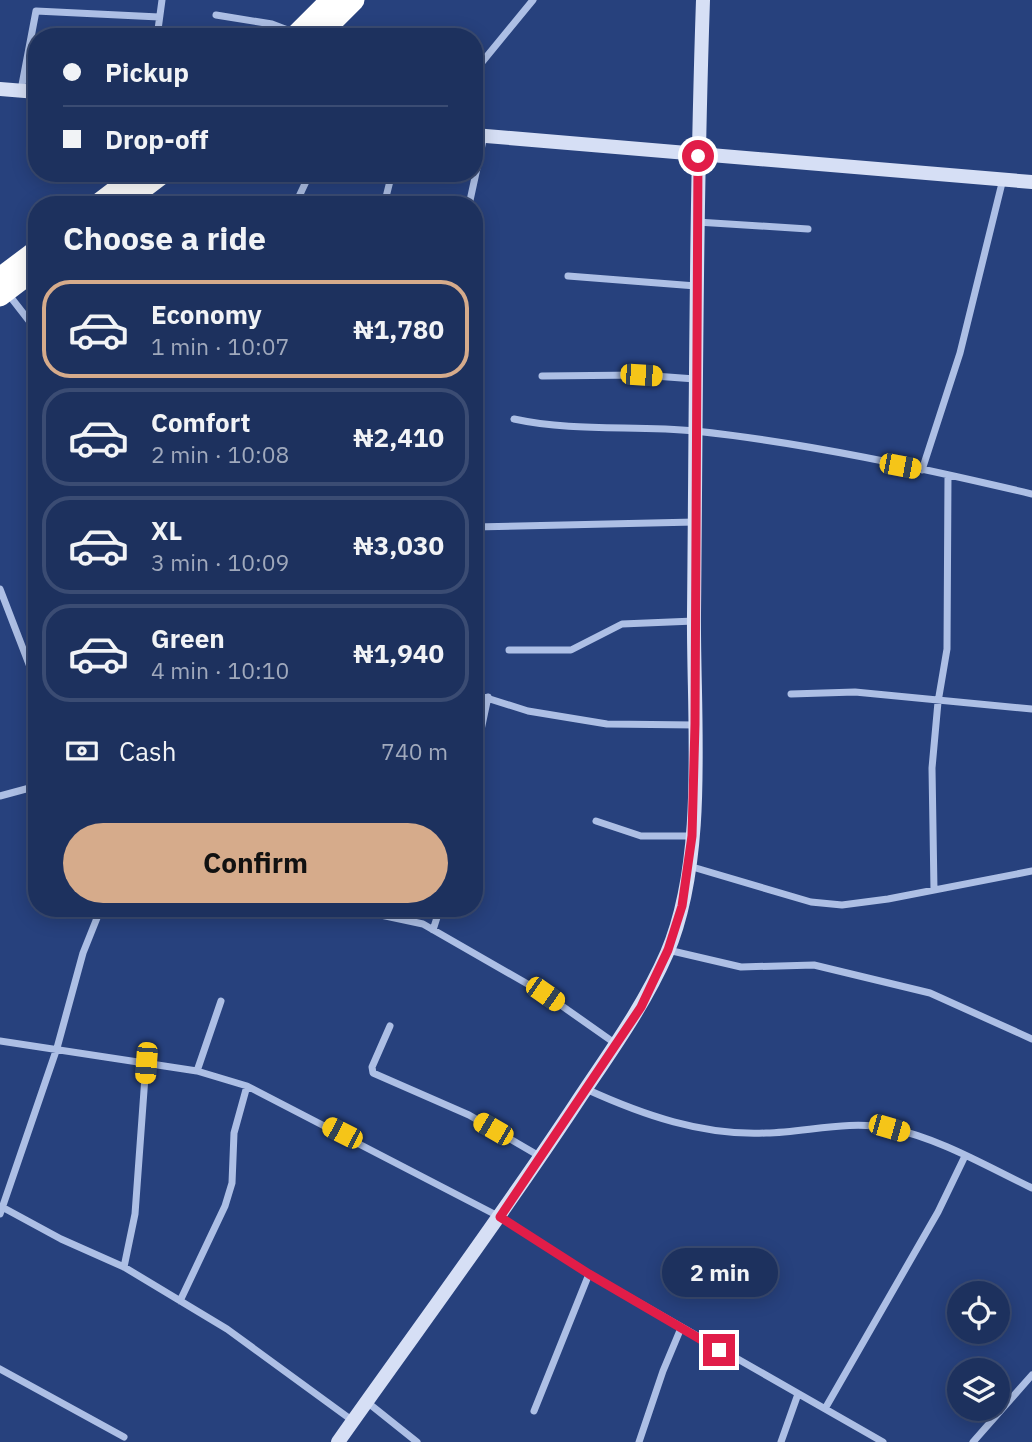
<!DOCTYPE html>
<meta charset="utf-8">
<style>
body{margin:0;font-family:"IBM Plex Sans",sans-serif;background:#253964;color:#f1f3f6;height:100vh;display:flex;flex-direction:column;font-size:26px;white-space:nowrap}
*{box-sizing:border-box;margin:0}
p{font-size:23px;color:#a0a9bc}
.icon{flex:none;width:38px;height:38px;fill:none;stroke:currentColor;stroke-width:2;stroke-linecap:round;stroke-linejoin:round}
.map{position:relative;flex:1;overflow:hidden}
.sheet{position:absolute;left:28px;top:196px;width:455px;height:721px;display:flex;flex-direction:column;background:#1d315e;border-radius:28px;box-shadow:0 4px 18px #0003,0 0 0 2px #3b4c73}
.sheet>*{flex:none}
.guide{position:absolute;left:28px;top:28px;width:455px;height:154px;border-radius:28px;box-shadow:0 4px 18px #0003,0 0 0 2px #3b4c73;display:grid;align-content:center;height:154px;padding:0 35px;background:#1d315e}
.tools{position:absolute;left:947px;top:1281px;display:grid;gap:14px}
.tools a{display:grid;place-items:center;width:63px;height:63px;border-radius:50%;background:#1d315e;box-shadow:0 4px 18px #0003,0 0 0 2px #3b4c73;font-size:35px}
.end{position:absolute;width:32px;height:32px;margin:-16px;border:9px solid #e11d48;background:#fff;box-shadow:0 0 0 4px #fff}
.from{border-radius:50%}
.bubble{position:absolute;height:49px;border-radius:24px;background:#1d315e;box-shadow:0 4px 18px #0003,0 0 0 2px #3b4c73;font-size:23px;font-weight:700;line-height:49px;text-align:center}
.car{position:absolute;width:21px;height:42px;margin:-21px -10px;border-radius:9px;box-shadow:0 0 5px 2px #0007;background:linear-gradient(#f5c518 24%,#345 0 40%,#f5c518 0 76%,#345 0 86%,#f5c518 0)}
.guide b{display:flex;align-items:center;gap:24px;height:66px;font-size:26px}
.guide b+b{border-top:2px solid #3b4c73}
.guide i{width:18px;height:18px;background:#f1f3f6}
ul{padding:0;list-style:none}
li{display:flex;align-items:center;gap:21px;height:98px;margin:0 14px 10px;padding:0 21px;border:4px solid #3b4c73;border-radius:28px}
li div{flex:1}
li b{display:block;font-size:26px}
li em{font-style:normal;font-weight:700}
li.current{border-color:#d6ab8b}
li>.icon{width:63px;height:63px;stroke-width:1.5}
h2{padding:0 35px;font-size:32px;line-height:84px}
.pay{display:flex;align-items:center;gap:18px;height:77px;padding:0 35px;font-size:26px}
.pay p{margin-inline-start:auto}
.primary-button{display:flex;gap:14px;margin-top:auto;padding:14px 35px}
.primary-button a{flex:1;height:80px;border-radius:42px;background:#d6ab8b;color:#111;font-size:28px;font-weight:700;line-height:80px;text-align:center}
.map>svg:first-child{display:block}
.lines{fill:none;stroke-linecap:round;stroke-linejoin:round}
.street{stroke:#adbfe5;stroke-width:7}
.secondary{stroke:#d6dff5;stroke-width:14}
.highway{stroke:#fff;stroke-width:21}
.route{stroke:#e11d48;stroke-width:9}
</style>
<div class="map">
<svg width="1032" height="1442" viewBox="0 0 1032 1442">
<rect width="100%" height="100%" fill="#27417d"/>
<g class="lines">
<!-- street -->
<path class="street" d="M216,15L272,24L293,32
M157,37L162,0
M474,72L533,0
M21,90L36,11L159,17
M295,205L310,173
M384,205L392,173
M469,205L484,136
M697,222L808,229
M568,276L696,286
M9,295L37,331
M542,376L641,375L695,379
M514,419C574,432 635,425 695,431C807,443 922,468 1032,494
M922,470L960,353L1003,179
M474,527L695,522
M0,589L37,685
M509,650H571L622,624L694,621
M474,694L528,711L607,724L695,725
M791,694L855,692L1032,709
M474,763L488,697
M0,796L37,786
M596,821L641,836H692
M689,866L811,902L842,905L888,899L1032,871
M934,890L932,768L938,702L947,649L948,475
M348,908L423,924L545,994L616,1044
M433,930L440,908
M668,950L741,967L814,965L930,993L1032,1039
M390,1026L372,1067L373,1073L469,1115L541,1157
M0,1041L197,1071L247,1086L500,1217L589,1274L883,1442
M197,1071L221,1001
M586,1089C643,1115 703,1136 766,1133C807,1132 848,1120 889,1128C939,1138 986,1166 1032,1188
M2,1207L61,1239L124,1267L227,1329L353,1421
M0,1214L57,1048L83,953L101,908
M124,1267L135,1214L146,1063
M180,1301L225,1206L232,1183L234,1133L247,1086
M0,1369L124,1437
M367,1402L417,1442
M826,1407L938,1212L965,1156
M534,1411L589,1274
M639,1442L663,1371L681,1328
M781,1442L798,1394
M973,1442L1032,1375"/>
<!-- secondary -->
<path class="secondary" d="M0,89L37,92
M474,135L1032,182
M338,1442C417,1330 499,1220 575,1105C608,1055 643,1008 667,953C708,857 693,717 694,614C696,409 696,205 703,0"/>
<!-- highway -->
<path class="highway" d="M294,37L331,0
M317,37L354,0
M97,205L139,173
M121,205L163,173
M0,278L37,250
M0,296L29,274"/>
</g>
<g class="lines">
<!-- route -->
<path class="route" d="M698,156L695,724L692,836L682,906L668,950L641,1007L500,1217L589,1274L719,1350"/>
</g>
</svg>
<div class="tools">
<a><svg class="icon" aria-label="locate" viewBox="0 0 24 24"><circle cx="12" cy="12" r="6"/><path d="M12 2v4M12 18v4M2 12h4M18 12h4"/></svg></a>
<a><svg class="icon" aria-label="layers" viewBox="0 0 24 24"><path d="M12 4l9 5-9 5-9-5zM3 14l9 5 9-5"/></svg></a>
</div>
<i class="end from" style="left:698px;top:156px"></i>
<i class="end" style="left:719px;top:1350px"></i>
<div class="bubble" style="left:662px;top:1248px;width:116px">2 min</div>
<i class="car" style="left:641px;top:375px;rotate:94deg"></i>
<i class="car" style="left:900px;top:466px;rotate:101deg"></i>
<i class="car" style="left:545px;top:994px;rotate:125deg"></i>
<i class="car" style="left:146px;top:1063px;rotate:184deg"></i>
<i class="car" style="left:889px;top:1128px;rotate:106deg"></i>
<i class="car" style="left:493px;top:1129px;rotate:300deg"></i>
<i class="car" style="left:342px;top:1133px;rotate:297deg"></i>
<div class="guide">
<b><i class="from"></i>Pickup</b>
<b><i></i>Drop-off</b>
</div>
<section class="sheet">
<h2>Choose a ride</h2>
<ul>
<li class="current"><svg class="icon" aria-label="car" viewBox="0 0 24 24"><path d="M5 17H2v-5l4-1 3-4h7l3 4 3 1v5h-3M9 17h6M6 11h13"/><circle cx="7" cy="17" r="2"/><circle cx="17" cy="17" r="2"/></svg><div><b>Economy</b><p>1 min · 10:07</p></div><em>₦1,780</em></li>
<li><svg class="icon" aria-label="car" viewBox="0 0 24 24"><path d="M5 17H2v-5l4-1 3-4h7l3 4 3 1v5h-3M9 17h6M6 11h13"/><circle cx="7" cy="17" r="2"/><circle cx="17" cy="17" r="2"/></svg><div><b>Comfort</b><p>2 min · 10:08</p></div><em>₦2,410</em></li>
<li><svg class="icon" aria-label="car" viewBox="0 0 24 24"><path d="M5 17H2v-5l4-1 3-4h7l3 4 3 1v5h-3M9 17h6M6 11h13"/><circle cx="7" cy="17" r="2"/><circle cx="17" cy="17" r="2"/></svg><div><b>XL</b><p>3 min · 10:09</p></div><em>₦3,030</em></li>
<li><svg class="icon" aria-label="car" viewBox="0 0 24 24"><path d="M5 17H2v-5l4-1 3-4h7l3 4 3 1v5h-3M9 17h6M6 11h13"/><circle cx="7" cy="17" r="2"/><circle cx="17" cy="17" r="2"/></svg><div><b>Green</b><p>4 min · 10:10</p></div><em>₦1,940</em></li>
</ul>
<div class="pay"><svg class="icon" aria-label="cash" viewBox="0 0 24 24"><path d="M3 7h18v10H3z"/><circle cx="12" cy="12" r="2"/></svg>Cash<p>740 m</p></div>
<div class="primary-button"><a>Confirm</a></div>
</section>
</div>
